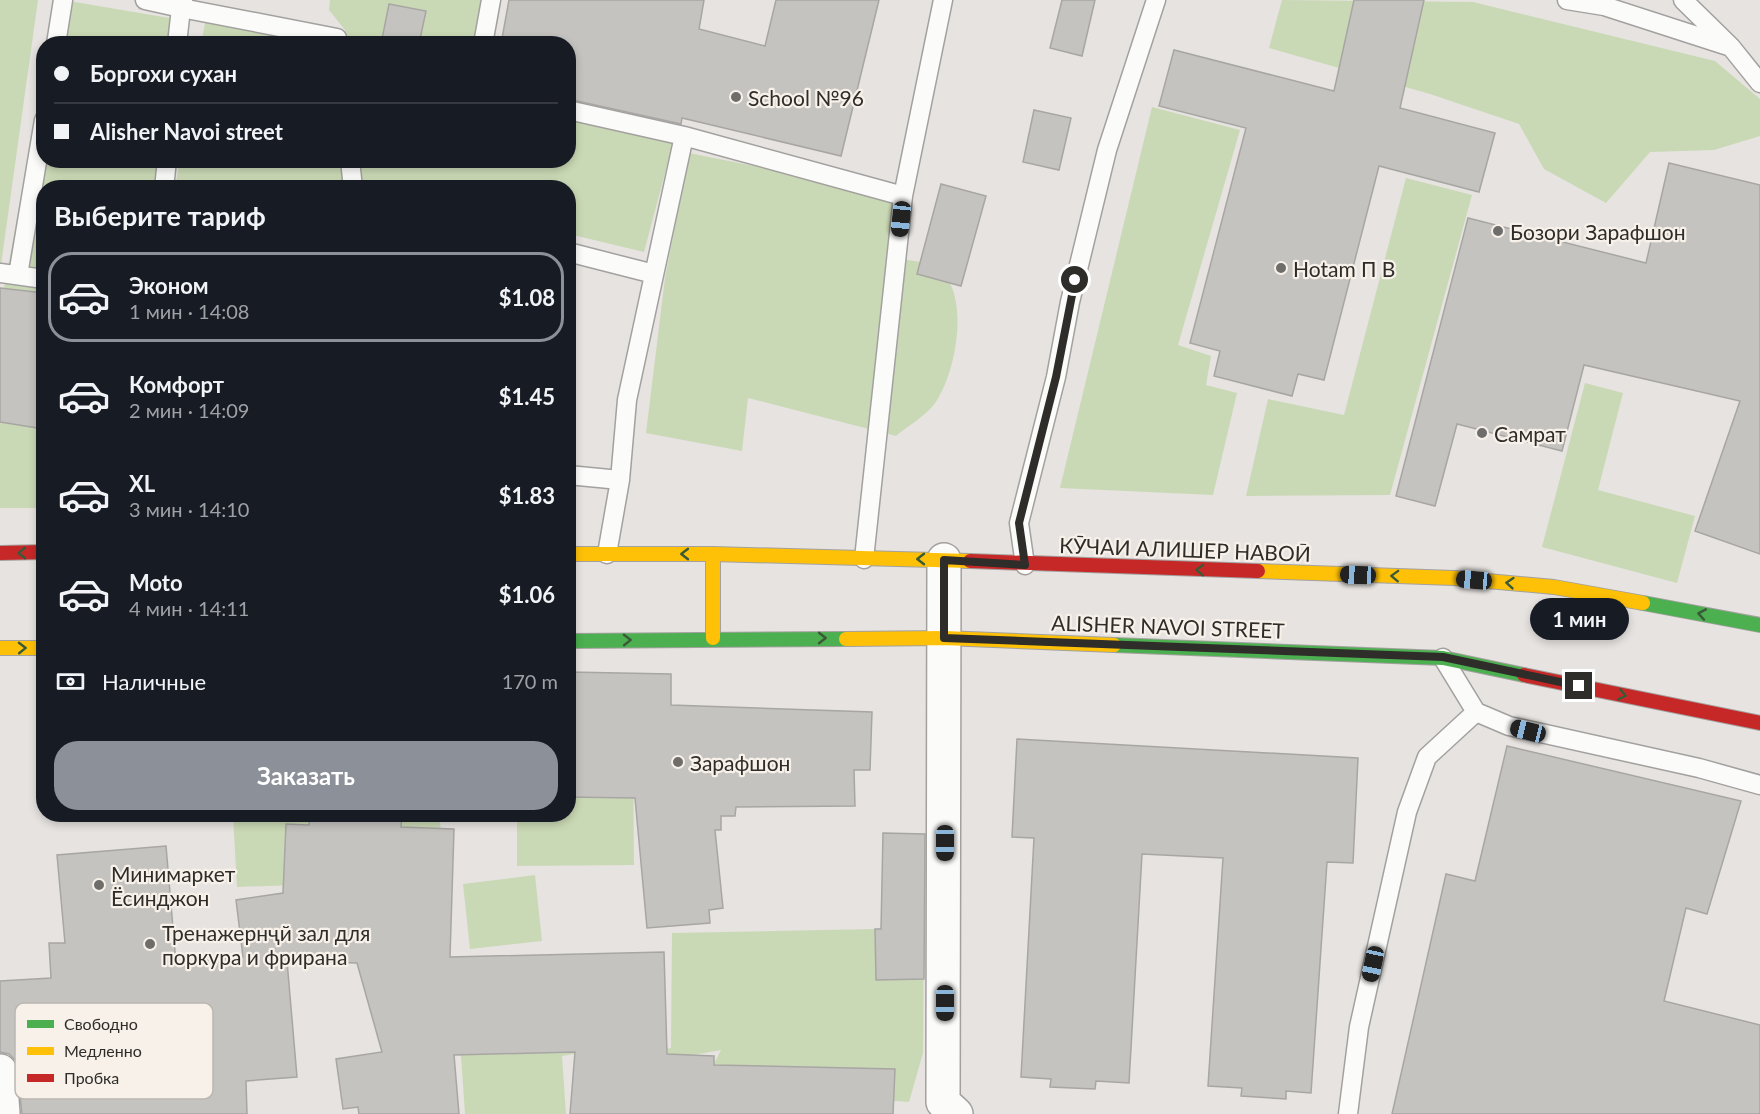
<!DOCTYPE html>
<html lang="ru">
<meta charset="utf-8">
<style>
body{margin:0;font-family:Lato,sans-serif;background:#242831;color:#f1f3f6;height:100vh;display:flex;flex-direction:column;font-size:22px;white-space:nowrap}
*{box-sizing:border-box;margin:0}
p{font-size:20px;color:#9ea1a6}
.icon{flex:none;width:33px;height:33px;fill:none;stroke:currentColor;stroke-width:2;stroke-linecap:round;stroke-linejoin:round}
.map{position:relative;flex:1;overflow:hidden}
.side{position:absolute;left:36px;top:180px;width:540px;height:642px;display:flex;flex-direction:column;background:#171b24;border-radius:24px;box-shadow:0 3px 9px #0003}
.side>*{flex:none}
.top-card{position:absolute;left:36px;top:36px;width:540px;height:132px;border-radius:24px;box-shadow:0 3px 9px #0003;display:grid;align-content:center;height:132px;padding:0 18px;background:#171b24}
.end{position:absolute;width:27px;height:27px;margin:-14px;border:8px solid #2f2d2a;background:#fff;box-shadow:0 0 0 3px #fff}
.from{border-radius:50%}
.bubble{position:absolute;height:42px;border-radius:21px;background:#171b24;box-shadow:0 3px 9px #0003;font-size:20px;font-weight:700;line-height:42px;text-align:center}
.car{position:absolute;width:18px;height:36px;margin:-18px -9px;border-radius:8px;box-shadow:0 0 4px 2px #0007;background:linear-gradient(#222 24%,#8ab4d8 0 40%,#222 0 76%,#8ab4d8 0 86%,#222 0)}
.top-card b{display:flex;align-items:center;gap:21px;height:57px;font-size:22px}
.top-card b+b{border-top:2px solid #363941}
.top-card i{width:15px;height:15px;background:#f1f3f6}
ul{padding:0;list-style:none}
li{display:flex;align-items:center;gap:18px;height:90px;margin:0 12px 9px;padding:0 6px;border:3px solid transparent;border-radius:24px}
li div{flex:1}
li b{display:block;font-size:22px}
li em{font-style:normal;font-weight:700}
li.current{border-color:#8c9099}
li>.icon{width:54px;height:54px;stroke-width:1.5}
h2{padding:0 18px;font-size:27px;line-height:72px}
.pay{display:flex;align-items:center;gap:15px;height:66px;padding:0 18px;font-size:22px}
.pay p{margin-inline-start:auto}
.action{display:flex;gap:12px;margin-top:auto;padding:12px 18px}
.action a{flex:1;height:69px;border-radius:24px;background:#8c9099;color:#fff;font-size:24px;font-weight:700;line-height:69px;text-align:center}
.map>svg:first-child{display:block}
.green{fill:#cad9b5}
.building{fill:#c5c3c0;stroke:#a8a6a3;stroke-width:1.5}
.lines{fill:none;stroke-linecap:round;stroke-linejoin:round}
.lane-casing{stroke:#a3a19f;stroke-width:21}
.street-casing{stroke:#a3a19f;stroke-width:36}
.fast-casing{stroke:#a3a19f;stroke-width:16}
.slow-casing{stroke:#a3a19f;stroke-width:16}
.jam-casing{stroke:#a3a19f;stroke-width:16}
.lane{stroke:#fbfbfa;stroke-width:18}
.street{stroke:#fbfbfa;stroke-width:33}
.fast{stroke:#4caf50;stroke-width:14}
.slow{stroke:#ffc107;stroke-width:14}
.jam{stroke:#c62828;stroke-width:14}
.oneway{stroke:#395a37}
.route{stroke:#2f2d2a;stroke-width:8}
.poi-dot{fill:#6f6d6a;stroke:#f7f1e9;stroke-width:2}
.labels{text-anchor:middle;dominant-baseline:central;stroke-width:4.5;stroke-linejoin:round;paint-order:stroke}
.poi-label{font-size:21px;fill:#2f2d2a;stroke:#f7f1e9;text-anchor:start}
.street-label{font-size:21px;fill:#2f2d2a;stroke:#f7f1e9}
.key{fill:#f7f1e9;stroke:#bbb6b0;stroke-width:1.5}
.key-label{font-size:16px;fill:#2f2d2a}
</style>
<div class="map">
<svg width="1760" height="1114" viewBox="0 0 1760 1114">
<rect width="100%" height="100%" fill="#e6e3e0"/>
<!-- green -->
<path class="green" d="M0,0H38L0,272Z
M63,0L187,21L184,43L50,44Z
M330,0H484L476,43H347L345,30L329,10Z
M1282,0L1473,2L1715,61L1760,99V136L1714,150L1650,152L1606,203L1544,169L1519,124L1430,94L1269,48Z
M206,18L328,44H201Z
M43,80L44,160L166,161L161,187L44,188L43,301L3,294Z
M1152,107L1240,130L1178,345L1211,356L1206,385L1237,393L1213,495L1060,488Z
M569,118L673,143L644,252L569,234L568,188H359L352,161L568,160Z
M689,153L903,196L891,257C904,260 925,261 936,267C973,290 956,379 932,407C922,418 908,426 896,436L748,398L742,451L646,433L665,278Z
M180,160L343,161L346,188H175Z
M1406,178L1472,195L1390,495L1246,496L1268,399L1344,415Z
M0,307L43,314V508H0Z
M1585,383L1623,393L1598,490L1695,516L1677,583L1542,547Z
M633,746L634,865L517,866V815L568,814L569,777Z
M233,815H440L441,853L353,883L237,887Z
M535,875L542,941L470,949L463,884Z
M924,928L923,1053L909,1102L703,1086L721,1050L647,1063L622,1056L671,1048L672,933Z
M573,1035L574,1054L562,1056L566,1114H465L460,1042Z"/>
<!-- building -->
<path class="building" d="M509,0H704L699,29L765,46L776,0H879L841,156L682,118L681,124L568,99V44H501Z
M1062,0H1095L1082,56L1050,48Z
M1354,0H1424L1400,108L1495,133L1479,192L1379,166L1324,380L1298,374L1292,396L1214,376L1220,351L1190,343L1246,128L1159,106L1174,50L1334,91Z
M389,4L426,11L419,44H381Z
M1034,110L1071,118L1059,170L1023,162Z
M1669,163L1760,185V554L1695,531L1740,401L1584,365L1562,451L1457,424L1435,506L1396,496L1468,218L1646,263Z
M941,184L986,196L961,286L917,274Z
M0,288L44,293V429L0,422Z
M568,672L671,674V705L872,712L870,770H854L855,806L736,807L735,816H721V830H715L723,908L709,910L710,923L647,928L635,798L568,797Z
M1017,739L1358,758L1353,863L1327,862L1311,1093L1286,1091V1099L1241,1096L1242,1088L1208,1086L1223,858L1142,854L1129,1083L1096,1081L1095,1089L1050,1087L1051,1079L1021,1077L1034,838L1012,837Z
M1507,746L1741,801L1707,914L1686,908L1664,1001L1760,1025V1114H1392L1446,874L1475,881Z
M310,814H402L401,827L454,829L450,957L664,952L667,1054L714,1056V1065L895,1069L893,1114H570L575,1052L454,1055L459,1114H359L358,1107L343,1109L336,1059L382,1052L357,963L287,961L297,1077L246,1081L247,1114H22L16,1061L9,1054L0,1052V981L51,978L49,943H65L57,855L166,846L176,963L243,957L236,900L283,893L286,824L309,825Z
M883,833L925,834L924,979L876,980L875,929H881Z"/>
<g class="lines">
<defs>
<path id="lane" d="M145,0L181,8L177,44
M183,0L181,8L337,38V44
M1567,0L1604,6L1731,47
M1683,0L1731,47L1760,83
M56,44L63,0
M483,44L491,0
M568,110L684,136L903,196
M350,160L353,188
M164,188L167,160
M568,252L654,274
M0,273L44,279
M18,275L44,120
M568,475L620,480
M607,554L620,480L627,400L684,136
M864,559L903,196L943,0
M1025,565L1019,523L1056,377L1070,302L1107,150L1156,0
M1443,658L1476,712L1509,726L1699,768L1760,785
M1348,1114L1359,1027L1407,812L1427,757L1476,712"/>
<path id="street" d="M944,560L943,1102L956,1114
M0,1071L3,1114"/>
<path id="fast" d="M1643,603L1760,625
M568,641L846,639
M1114,645L1443,658L1524,675"/>
<path id="slow" d="M568,554H713L970,561
M713,554V638
M1258,571L1454,578L1554,587L1643,603
M846,639L944,638L1114,645
M0,648H44"/>
<path id="jam" d="M0,553L44,552
M970,561L1258,571
M1524,675L1760,723"/>
</defs>
<!-- lane casing -->
<use href="#lane" class="lane-casing"/>
<!-- street casing -->
<use href="#street" class="street-casing"/>
<!-- fast casing -->
<use href="#fast" class="fast-casing"/>
<!-- slow casing -->
<use href="#slow" class="slow-casing"/>
<!-- jam casing -->
<use href="#jam" class="jam-casing"/>
<!-- lane -->
<use href="#lane" class="lane"/>
<!-- street -->
<use href="#street" class="street"/>
<!-- fast -->
<use href="#fast" class="fast"/>
<!-- slow -->
<use href="#slow" class="slow"/>
<!-- jam -->
<use href="#jam" class="jam"/>
</g>
<!-- one-way arrows -->
<defs><path id="oneway-chevron" d="M-2-3.5L2.5 0L-2 3.5" fill="none" stroke-width="1.6" stroke-linecap="round" stroke-linejoin="round" transform="scale(1.5)"/></defs>
<g class="oneway">
<use href="#oneway-chevron" transform="translate(22 553) rotate(179)"/>
<use href="#oneway-chevron" transform="translate(685 554) rotate(180)"/>
<use href="#oneway-chevron" transform="translate(921 559) rotate(-180)"/>
<use href="#oneway-chevron" transform="translate(1200 570) rotate(-178)"/>
<use href="#oneway-chevron" transform="translate(1395 576) rotate(-178)"/>
<use href="#oneway-chevron" transform="translate(1510 583) rotate(-175)"/>
<use href="#oneway-chevron" transform="translate(1702 614) rotate(-170)"/>
<use href="#oneway-chevron" transform="translate(822 638)"/>
<use href="#oneway-chevron" transform="translate(627 640) rotate(-1)"/>
<use href="#oneway-chevron" transform="translate(22 648) rotate(-1)"/>
<use href="#oneway-chevron" transform="translate(1622 695) rotate(12)"/>
</g>
<g class="lines">
<!-- route -->
<path class="route" d="M1075,280L1056,377L1019,523L1025,565L944,560V638L1443,657L1579,686"/>
</g>
<!-- markers -->
<g class="poi-dot">
<circle cx="736" cy="97" r="6"/>
<circle cx="1498" cy="231" r="6"/>
<circle cx="1281" cy="268" r="6"/>
<circle cx="1482" cy="433" r="6"/>
<circle cx="678" cy="762" r="6"/>
<circle cx="99" cy="885" r="6"/>
<circle cx="150" cy="944" r="6"/>
</g>
<g class="labels">
<!-- poi labels -->
<g class="poi-label">
<text x="748" y="97">School №96</text>
<text x="1510" y="231">Бозори Зарафшон</text>
<text x="1293" y="268">Hotam П В</text>
<text x="1494" y="433">Самрат</text>
<text x="690" y="762">Зарафшон</text>
<text x="111" y="873">Минимаркет<tspan x="111" dy="24">Ёсинджон</tspan></text>
<text x="162" y="932">Тренажернҷй зал для<tspan x="162" dy="24">поркура и фрирана</tspan></text>
</g>
<!-- street labels -->
<g class="street-label">
<text transform="translate(1185 549) rotate(2)">КӮЧАИ АЛИШЕР НАВОӢ</text>
<text transform="translate(1168 626) rotate(2)">ALISHER NAVOI STREET</text>
</g>
</g>
<!-- legend -->
<rect x="15" y="1003" width="198" height="96" rx="9" class="key"/>
<rect x="27" y="1020" width="27" height="8" fill="#4caf50"/>
<rect x="27" y="1047" width="27" height="8" fill="#ffc107"/>
<rect x="27" y="1074" width="27" height="8" fill="#c62828"/>
<g class="key-label">
<text x="64" y="1030">Свободно</text>
<text x="64" y="1057">Медленно</text>
<text x="64" y="1084">Пробка</text>
</g>
</svg>
<i class="end from" style="left:1075px;top:280px"></i>
<i class="end" style="left:1579px;top:686px"></i>
<div class="bubble" style="left:1530px;top:598px;width:99px">1 мин</div>
<i class="car" style="left:901px;top:219px;rotate:186deg"></i>
<i class="car" style="left:1358px;top:575px;rotate:272deg"></i>
<i class="car" style="left:1474px;top:580px;rotate:275deg"></i>
<i class="car" style="left:1528px;top:731px;rotate:284deg"></i>
<i class="car" style="left:945px;top:843px;rotate:180deg"></i>
<i class="car" style="left:1373px;top:964px;rotate:192deg"></i>
<i class="car" style="left:945px;top:1003px;rotate:180deg"></i>
<div class="top-card">
<b><i class="from"></i>Боргохи сухан</b>
<b><i></i>Alisher Navoi street</b>
</div>
<section class="side">
<h2>Выберите тариф</h2>
<ul>
<li class="current"><svg class="icon" aria-label="car" viewBox="0 0 24 24"><path d="M5 17H2v-5l4-1 3-4h7l3 4 3 1v5h-3M9 17h6M6 11h13"/><circle cx="7" cy="17" r="2"/><circle cx="17" cy="17" r="2"/></svg><div><b>Эконом</b><p>1 мин · 14:08</p></div><em>$1.08</em></li>
<li><svg class="icon" aria-label="car" viewBox="0 0 24 24"><path d="M5 17H2v-5l4-1 3-4h7l3 4 3 1v5h-3M9 17h6M6 11h13"/><circle cx="7" cy="17" r="2"/><circle cx="17" cy="17" r="2"/></svg><div><b>Комфорт</b><p>2 мин · 14:09</p></div><em>$1.45</em></li>
<li><svg class="icon" aria-label="car" viewBox="0 0 24 24"><path d="M5 17H2v-5l4-1 3-4h7l3 4 3 1v5h-3M9 17h6M6 11h13"/><circle cx="7" cy="17" r="2"/><circle cx="17" cy="17" r="2"/></svg><div><b>XL</b><p>3 мин · 14:10</p></div><em>$1.83</em></li>
<li><svg class="icon" aria-label="car" viewBox="0 0 24 24"><path d="M5 17H2v-5l4-1 3-4h7l3 4 3 1v5h-3M9 17h6M6 11h13"/><circle cx="7" cy="17" r="2"/><circle cx="17" cy="17" r="2"/></svg><div><b>Moto</b><p>4 мин · 14:11</p></div><em>$1.06</em></li>
</ul>
<div class="pay"><svg class="icon" aria-label="cash" viewBox="0 0 24 24"><path d="M3 7h18v10H3z"/><circle cx="12" cy="12" r="2"/></svg>Наличные<p>170 m</p></div>
<div class="action"><a>Заказать</a></div>
</section>
</div>
